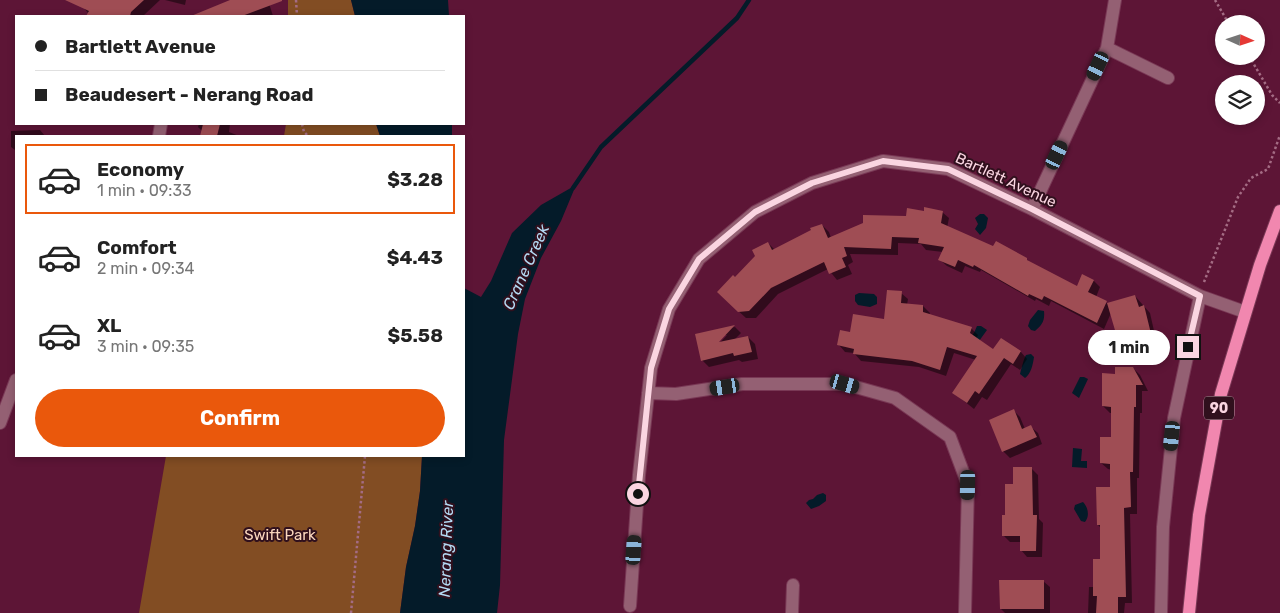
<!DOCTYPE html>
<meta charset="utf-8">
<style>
body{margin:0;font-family:Rubik,sans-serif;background:#f6f6f6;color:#222;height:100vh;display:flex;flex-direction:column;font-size:19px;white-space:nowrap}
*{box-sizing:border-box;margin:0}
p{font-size:16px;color:#767676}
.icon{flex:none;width:28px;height:28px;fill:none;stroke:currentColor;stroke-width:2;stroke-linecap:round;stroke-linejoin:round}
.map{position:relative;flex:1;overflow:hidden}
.details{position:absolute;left:15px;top:135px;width:450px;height:322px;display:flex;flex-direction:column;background:#fff;border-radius:0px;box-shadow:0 2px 8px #0003}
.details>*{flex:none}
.hud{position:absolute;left:15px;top:15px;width:450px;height:110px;border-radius:0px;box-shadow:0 2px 8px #0003;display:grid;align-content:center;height:110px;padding:0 20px;background:#fff}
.needle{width:32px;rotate:93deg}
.tools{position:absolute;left:1215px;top:15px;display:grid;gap:10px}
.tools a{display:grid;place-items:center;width:50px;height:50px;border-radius:50%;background:#fff;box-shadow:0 2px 8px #0003;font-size:25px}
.end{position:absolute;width:22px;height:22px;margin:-11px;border:6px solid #fad5e1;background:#111;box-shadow:0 0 0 2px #111}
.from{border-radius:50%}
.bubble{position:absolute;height:35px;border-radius:18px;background:#fff;box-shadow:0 2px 8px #0003;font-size:16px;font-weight:700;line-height:35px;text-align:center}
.car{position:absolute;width:15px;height:30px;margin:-15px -8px;border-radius:6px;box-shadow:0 0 4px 1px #0007;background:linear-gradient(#222 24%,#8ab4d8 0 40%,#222 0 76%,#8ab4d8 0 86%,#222 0)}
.hud b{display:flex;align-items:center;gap:18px;height:48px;font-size:19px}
.hud b+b{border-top:1px solid #e0e0e0}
.hud i{width:12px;height:12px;background:#222}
ul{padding:9px 0 0;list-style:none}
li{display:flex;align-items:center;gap:15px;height:70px;margin:0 10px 8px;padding:0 10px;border:2px solid transparent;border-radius:0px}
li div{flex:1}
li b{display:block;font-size:19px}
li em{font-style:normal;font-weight:700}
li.on{border-color:#ea580c}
li>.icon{width:45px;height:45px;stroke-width:1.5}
.action{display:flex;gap:10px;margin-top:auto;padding:10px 20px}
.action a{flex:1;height:58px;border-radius:30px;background:#ea580c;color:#fff;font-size:20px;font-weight:700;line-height:58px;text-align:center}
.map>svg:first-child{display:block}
.green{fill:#824d23}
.water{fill:#041b29}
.shadow{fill:#0007;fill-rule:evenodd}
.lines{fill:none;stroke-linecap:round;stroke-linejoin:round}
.stream{stroke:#041b29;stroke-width:4.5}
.building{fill:#9f4d54}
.minor-casing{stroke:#793855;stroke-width:14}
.major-casing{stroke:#793855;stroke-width:14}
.path{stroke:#a46c84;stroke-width:2.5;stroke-dasharray:2.5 2.5;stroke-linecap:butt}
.minor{stroke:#946073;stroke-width:12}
.major{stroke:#f187af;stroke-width:12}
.route{stroke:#fad5e1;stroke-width:6}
.labels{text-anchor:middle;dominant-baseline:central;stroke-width:4;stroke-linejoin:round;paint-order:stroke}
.shield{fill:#30101d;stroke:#bd9aa6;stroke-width:1}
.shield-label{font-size:14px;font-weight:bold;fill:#fad5e1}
.street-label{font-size:15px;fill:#fad5e1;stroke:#30101d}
.park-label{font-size:15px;fill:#fbd7be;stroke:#30101d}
.water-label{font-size:16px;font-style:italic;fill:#b4daf3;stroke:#30101d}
</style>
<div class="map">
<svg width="1280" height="613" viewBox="0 0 1280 613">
<rect width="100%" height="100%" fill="#5d1536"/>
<!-- green -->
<path class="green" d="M288,0H351L355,16H288Z
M286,124H376L380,136H284Z
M166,456H422L420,491L415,526L406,567L400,613H139Z"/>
<!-- water -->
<path class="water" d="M351,0H448L449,16H355Z
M376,124H452V136H380Z
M576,185L561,221L541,258L525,299L518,334L504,440L500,585L497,613H400L406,567L415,526L420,491L422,456H464V288L481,297L491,281L512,233L541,205Z
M980,214H984L988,218L986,228L980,235L975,229L978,224L975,218Z
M859,293L874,294L877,297V304L870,307L858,305L855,301V295Z
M1038,310L1044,311C1045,321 1042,325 1035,331L1031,330L1028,326L1030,320Z
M977,326H981L987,330L974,348L969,339L974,333Z
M1031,354L1034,357C1033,364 1031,374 1025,378L1020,374C1021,370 1024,358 1026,355Z
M1080,377H1084L1088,379L1079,398L1072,393Z
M1073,448L1082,449L1081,461H1087V468L1072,467Z
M823,493L826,495V501L819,506L811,509L806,503L809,500L813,499L817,495Z
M1083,502C1088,507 1090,516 1085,522L1081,521L1074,509L1075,505Z"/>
<!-- shadow -->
<path class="shadow" d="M86,0H160L143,16H88L89,14L83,7Z
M165,0H186L185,5Z
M235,0H268L273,16H215L213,12Z
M199,124H230L229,132L239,136H201L202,131L198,127Z
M40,130L45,136H16V163L15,162V150L11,147V131Z
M925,212H942L949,218L947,228L993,248L1027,260L1030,263L1077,288L1083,276L1094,281L1100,287L1096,297L1108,304L1135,296L1150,313L1159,353L1137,359L1130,353L1127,342L1124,343L1118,336L1111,313L1104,329L1051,301L1049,306L1036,299L1035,301L981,270L980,272L965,266L962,273L947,266L940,260L943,252L926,250L921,244L898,243V255L850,254L853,262L848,265L852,274L837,280L828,269L778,294L756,318H746L725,299L735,279L768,243L775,250L822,225L829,232L831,238Z
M901,293L908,299L907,305L923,306L930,313L929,315L971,328L978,335L976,339L994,351L1001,339L1021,352L1027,359L1020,370L1011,364L987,400L982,397L974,409L954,393L976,360L954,353L946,376L919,367L861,361L854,353L845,352L839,345L851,333L886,321Z
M735,327L741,333L734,340L748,337L755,344L758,359L742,362L739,360L709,367L702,360L697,335ZM724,335H727L716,347L714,345Z
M1133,368L1140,375L1148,391H1142V413H1140L1139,478H1137V514H1130L1132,603H1125L1124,613H1088L1089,587H1094L1102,560L1101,528L1098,525L1111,488L1112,470L1108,469L1101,463L1112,438V413H1110L1103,406L1117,375Z
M1014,411L1020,417L1025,429L1031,427L1038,433L1042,444L1010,458L1003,451Z
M1031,468L1038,475L1039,519L1043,523L1042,557H1027L1021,550V542H1010L1004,536L1015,485Z
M1043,581L1050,587V613H1005L1001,609Z"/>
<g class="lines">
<!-- stream -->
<path class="stream" d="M573,188L601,147L737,18L749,0"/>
</g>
<!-- building -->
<path class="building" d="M65,0H144L131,12L130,16H86L89,11Z
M230,0H282V1L242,16H191Z
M203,124H220L217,136H200Z
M924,207L943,211L941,223L993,246L996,241L1027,258V260L1077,286L1082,274L1094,280L1088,292L1107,301L1097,323L1044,296L1042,300L1029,294L1028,296L974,265L973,267L958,260L955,267L938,260L944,247L918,243L919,238L892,237L891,249L844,247L847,256L842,258L846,267L829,274L824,262L771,288L749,311L738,312L717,292L733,275L735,277L755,256L752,250L768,242L772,250L811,230L810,228L822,224L828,238L863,223V215L906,216L907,208L924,211Z
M887,290L902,291L901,303L923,305V312L972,327L970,333L993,349L1001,338L1021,351L1013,364L1004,358L979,394L975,391L967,403L952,393L977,356L947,347L940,370L912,361L853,354L854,349L837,345L840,330L850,332L853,314L884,319Z
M1135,295L1139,307L1144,305L1154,346L1129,353L1124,335L1117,337L1107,303Z
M735,325L719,342L748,336L752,352L734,356L733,353L701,361L695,334Z
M1115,367H1133L1143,385H1136V407H1134L1133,472H1130L1131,507L1124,508L1126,597H1118V613H1096L1097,596H1093V559H1100V525H1097L1096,487H1110V464L1100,463V437H1111V407L1102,406V373L1115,374Z
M1014,409L1022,429L1031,425L1037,437L1002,452L989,420Z
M1013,467H1032L1033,515H1037L1036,551H1020V536H1002V515H1005V484H1013Z
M999,580H1044V609H1000Z"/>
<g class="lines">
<defs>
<path id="minor" d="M1107,48L1168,78
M159,136L161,124
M1032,209L1107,48L1115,0
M648,393L676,394L742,384H845L895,398L950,437L968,485L965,613
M0,423L16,380
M630,606L639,475L651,368L669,309L699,259L755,212L812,183L883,161L948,169L1032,209L1200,296L1245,312
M792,613L793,585
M1161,613L1163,527L1174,418L1200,296"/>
<path id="major" d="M1189,613L1199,515L1221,394L1260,265L1280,211"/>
</defs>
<!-- minor casing -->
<use href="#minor" class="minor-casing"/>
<!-- major casing -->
<use href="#major" class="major-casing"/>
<!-- path -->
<path class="path" d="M296,0L297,16
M1215,0L1229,24
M1249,56L1272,95L1280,103
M302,124L304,132L308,136
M1204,282L1238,197L1251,178L1268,169L1280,135
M351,613L365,456"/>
<!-- minor -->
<use href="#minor" class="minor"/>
<!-- major -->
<use href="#major" class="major"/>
</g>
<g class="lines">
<!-- route -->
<path class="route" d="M638,494L651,368L669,309L699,259L755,212L812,183L883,161L948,169L1032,209L1200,296L1188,347"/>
</g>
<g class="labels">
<!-- shield labels -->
<rect class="shield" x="1204" y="396.5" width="30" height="23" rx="4"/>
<g class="shield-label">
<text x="1219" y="408">90</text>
</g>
<!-- street labels -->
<g class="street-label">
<text transform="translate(1006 180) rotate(25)">Bartlett Avenue</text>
</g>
<!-- park labels -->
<g class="park-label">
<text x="280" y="535">Swift Park</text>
</g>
<!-- water labels -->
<g class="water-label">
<text transform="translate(526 267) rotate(-66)">Crane Creek</text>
<text transform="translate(446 549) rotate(-88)">Nerang River</text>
</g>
</g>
</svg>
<div class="tools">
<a><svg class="needle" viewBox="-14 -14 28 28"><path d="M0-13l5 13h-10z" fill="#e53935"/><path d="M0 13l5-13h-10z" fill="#767676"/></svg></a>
<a><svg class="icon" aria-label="layers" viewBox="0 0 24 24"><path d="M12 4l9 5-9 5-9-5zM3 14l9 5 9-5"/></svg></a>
</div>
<i class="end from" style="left:638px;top:494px"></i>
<i class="end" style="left:1188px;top:347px"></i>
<div class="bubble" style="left:1088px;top:330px;width:82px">1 min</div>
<i class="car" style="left:1098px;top:66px;rotate:205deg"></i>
<i class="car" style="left:1057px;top:155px;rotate:25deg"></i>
<i class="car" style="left:845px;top:384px;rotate:106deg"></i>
<i class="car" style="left:725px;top:387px;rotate:261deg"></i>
<i class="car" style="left:1172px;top:436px;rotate:186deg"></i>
<i class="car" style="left:968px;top:485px;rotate:181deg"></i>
<i class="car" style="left:634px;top:550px;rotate:4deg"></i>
<div class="hud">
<b><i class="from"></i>Bartlett Avenue</b>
<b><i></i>Beaudesert - Nerang Road</b>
</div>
<section class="details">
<ul>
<li class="on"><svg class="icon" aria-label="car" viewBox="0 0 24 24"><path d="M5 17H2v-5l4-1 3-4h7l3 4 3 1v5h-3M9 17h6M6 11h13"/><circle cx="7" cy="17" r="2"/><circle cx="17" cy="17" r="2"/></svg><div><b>Economy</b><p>1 min · 09:33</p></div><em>$3.28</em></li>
<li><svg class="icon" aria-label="car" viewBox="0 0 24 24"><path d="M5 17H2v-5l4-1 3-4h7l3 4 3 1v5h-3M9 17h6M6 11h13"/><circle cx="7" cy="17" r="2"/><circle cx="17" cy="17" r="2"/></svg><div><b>Comfort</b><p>2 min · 09:34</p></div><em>$4.43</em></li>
<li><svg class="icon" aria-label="car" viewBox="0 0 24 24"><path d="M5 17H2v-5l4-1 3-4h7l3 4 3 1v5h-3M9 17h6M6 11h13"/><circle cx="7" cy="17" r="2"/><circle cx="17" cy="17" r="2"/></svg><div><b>XL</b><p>3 min · 09:35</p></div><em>$5.58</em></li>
</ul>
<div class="action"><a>Confirm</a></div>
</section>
</div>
